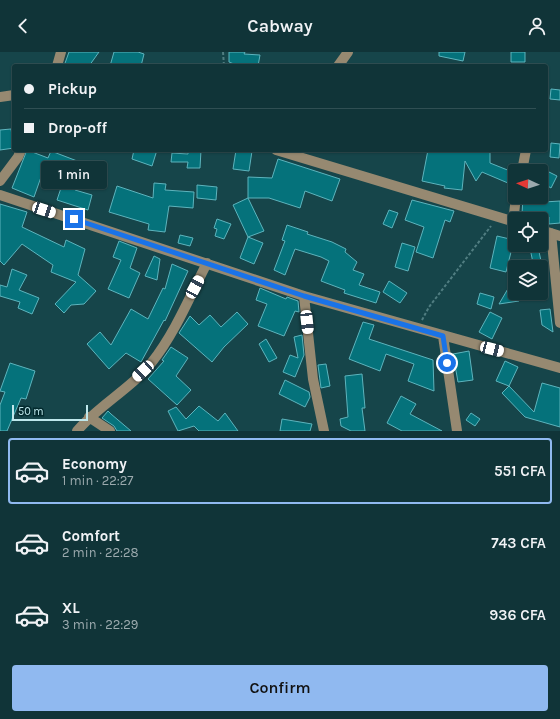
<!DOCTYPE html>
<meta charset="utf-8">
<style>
body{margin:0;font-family:Karla,sans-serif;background:#193c40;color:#f1f3f6;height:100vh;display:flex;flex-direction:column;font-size:15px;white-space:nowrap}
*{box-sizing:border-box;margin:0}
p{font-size:13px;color:#9caaae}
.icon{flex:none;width:22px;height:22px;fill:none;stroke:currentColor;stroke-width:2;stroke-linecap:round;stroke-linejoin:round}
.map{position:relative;height:379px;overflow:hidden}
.sheet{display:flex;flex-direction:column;background:#103438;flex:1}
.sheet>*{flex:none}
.banner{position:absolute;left:12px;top:12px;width:536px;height:88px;border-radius:4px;box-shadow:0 1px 3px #0004,0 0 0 1px #304f53;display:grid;align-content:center;height:88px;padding:0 12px;background:#103438}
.needle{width:26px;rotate:273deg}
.fabs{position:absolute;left:508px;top:112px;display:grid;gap:8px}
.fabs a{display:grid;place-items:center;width:40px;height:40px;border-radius:4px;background:#103438;box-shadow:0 1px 3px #0004,0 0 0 1px #304f53;font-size:20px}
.scale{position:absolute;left:12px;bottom:10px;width:76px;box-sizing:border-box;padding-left:4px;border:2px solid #bfe8ec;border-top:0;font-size:11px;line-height:14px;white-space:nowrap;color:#bfe8ec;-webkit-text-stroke:3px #032a2e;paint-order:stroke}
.end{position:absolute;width:18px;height:18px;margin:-9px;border:5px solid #1a73e8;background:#fff;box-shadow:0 0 0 2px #fff}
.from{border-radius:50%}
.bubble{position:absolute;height:28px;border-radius:4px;background:#103438;box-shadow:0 1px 3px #0004,0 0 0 1px #304f53;font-size:13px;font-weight:600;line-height:28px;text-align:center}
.car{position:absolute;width:12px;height:24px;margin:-12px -6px;border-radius:5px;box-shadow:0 0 3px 1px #0007;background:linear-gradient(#fff 24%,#345 0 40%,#fff 0 76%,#345 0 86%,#fff 0)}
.banner b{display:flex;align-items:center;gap:14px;height:38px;font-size:15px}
.banner b+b{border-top:1px solid #304f53}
.banner i{width:10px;height:10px;background:#f1f3f6}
ul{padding:7px 0 0;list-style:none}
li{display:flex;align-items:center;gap:12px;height:66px;margin:0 8px 6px;padding:0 4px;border:2px solid transparent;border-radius:4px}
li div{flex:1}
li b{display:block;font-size:15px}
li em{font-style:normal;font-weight:600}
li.current{border-color:#90b9f0}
li>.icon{width:36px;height:36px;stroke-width:1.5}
.button{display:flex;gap:8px;margin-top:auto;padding:8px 12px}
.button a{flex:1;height:46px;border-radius:4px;background:#90b9f0;color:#111;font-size:16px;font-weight:600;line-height:46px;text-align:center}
header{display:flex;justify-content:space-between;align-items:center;height:52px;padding:0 12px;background:#103438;font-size:18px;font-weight:600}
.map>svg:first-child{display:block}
.building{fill:#05727b;stroke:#5db4bd}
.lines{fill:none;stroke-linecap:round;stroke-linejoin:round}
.path{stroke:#507d81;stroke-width:2;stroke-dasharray:3 2;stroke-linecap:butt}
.minor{stroke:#968971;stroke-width:10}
.route{stroke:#1a73e8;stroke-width:5}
</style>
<header><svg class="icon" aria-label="back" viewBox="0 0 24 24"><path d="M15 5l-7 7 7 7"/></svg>Cabway<svg class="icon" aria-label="person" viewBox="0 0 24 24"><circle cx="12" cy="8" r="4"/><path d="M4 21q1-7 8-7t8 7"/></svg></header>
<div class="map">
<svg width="560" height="379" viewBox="0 0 560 379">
<rect width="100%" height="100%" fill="#16454a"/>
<!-- building -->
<path class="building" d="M69,0H99L89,14H64Z
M114,0H138L144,2L141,14H110Z
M229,0H245L244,2L260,3L258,14H239L229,10Z
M439,0H465L463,9L439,4Z
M511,0H525V10H511Z
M551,37L560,38V48L550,47Z
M11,77L14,96L0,98V78Z
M551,91L560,92L559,106L550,105Z
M27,98L48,106L51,99L85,112L75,138L92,143L88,158L57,148L62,133L41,125L34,145L12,136Z
M134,98H157L152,114L132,107Z
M188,98H201L200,116H187L188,110H171L172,101L188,102Z
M236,98L252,99L249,119L233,117Z
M428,98H486L490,100V111L515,121V134L482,120L476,129L465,109L462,138L444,136L445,134L422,129Z
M278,107L340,127L332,149L305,139L300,156L269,146H248V125L272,126Z
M547,119L557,124L551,136L541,130Z
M154,131L166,132L165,138L194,140L193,156L169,154L165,180L148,178L149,172L109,160L117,134L153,146Z
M197,133L217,135L216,148L197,146Z
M523,145H546L544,150L560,149V171L549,172V165L522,162Z
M248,146L264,179L248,185L233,153Z
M412,148L454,159L450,170L445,168L433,206L416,200L424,175L405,168Z
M0,152L27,160L22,175L64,195L66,188L85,197L78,223L96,239L84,252L71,253L64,261L55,252L76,230L51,220L53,213L22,192L4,213L0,209Z
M389,158L398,161L392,176L383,172Z
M217,167L231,172L224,187L215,184L217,177L214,176Z
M287,173L308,180L307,182L332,190L346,197L345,200L357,210L353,218L364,222L359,233L380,240L376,251L344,241L345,238L321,229L329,209L321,205L295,197L285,223L274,218L285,189L282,188Z
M180,183L193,186L190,194L178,191Z
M497,184L514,188L506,220L490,216Z
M248,185L263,191L254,212L240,206Z
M119,189L137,196L130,216L140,221L129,246L108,237L121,208L113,205Z
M402,191L415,195L408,219L395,215Z
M538,195L541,209L533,211L530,196Z
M154,204L160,207L157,228L145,224Z
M172,212L188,219L165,269L164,268L141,310L126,301L109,317L87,292L100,280L111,293L131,257L148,267L163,236L165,237Z
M12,217L27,223L19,238L39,246L32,262L18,256L20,250L0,244V233L7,235Z
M389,229L407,241L400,251L383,240Z
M509,235L515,238V241L523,243L519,249L499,252Z
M260,236L286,247L287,245L298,249L299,260L295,259L284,284L258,274L267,252L256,248Z
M480,241L494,245L491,257L477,252Z
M550,257L553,280L542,273L540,258Z
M237,260L248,272L224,295L212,310L179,281L190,264L199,273L210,263L221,275Z
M490,260L502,266L492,287L479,280Z
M363,270L374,273L369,287L433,308L434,339L408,329L414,312L386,302L380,319L349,307Z
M302,283L304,303L295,325L283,320L290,303L298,306L294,285Z
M266,287L277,306L269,310L259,292Z
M171,295L188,306L176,324L191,338L177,353L148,327L164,309L162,308Z
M469,299L473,328L458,330L453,302Z
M505,309L518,315L509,334L496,329Z
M10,311L35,319L26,347L21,346L7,379H0V353L5,340L0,339Z
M326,312L330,334L321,336L318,313Z
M362,322L365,356H362L365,379H351L341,374L340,367L348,365L345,324Z
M285,328L309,340L310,345L305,355L279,342Z
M542,331L560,336V375L525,365L502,341L509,334L534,360Z
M401,344L416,352L410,362L442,379H402L387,371Z
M199,354L218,369L225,361L238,379H199L194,374L178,379L168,359L176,355L186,367Z
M108,359L111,362L131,379H117L114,374L102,366Z
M471,361L480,367L475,374L466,368Z
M282,367L312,372L310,379H280Z"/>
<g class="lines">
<!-- path -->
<path class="path" d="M223,0L224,14
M422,268L429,255L491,174"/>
<!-- minor -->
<path class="minor" d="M57,14L61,0
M338,14L348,0
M0,45L14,43
M276,98L515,170
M522,119L526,98
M0,129L18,105L21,98
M0,143L304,244L560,316
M513,170L516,145
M541,178L560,184
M551,181L560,271
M304,244L313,327L324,379
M443,284L457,379
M89,365L110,379
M77,379C99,353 131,337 152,310C175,281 190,244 207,211"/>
</g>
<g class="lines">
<!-- route -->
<path class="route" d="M74,167L304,244L443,284L447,311"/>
</g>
</svg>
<div class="fabs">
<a><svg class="needle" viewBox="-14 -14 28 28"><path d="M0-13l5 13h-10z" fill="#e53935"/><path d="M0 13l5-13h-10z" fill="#9caaae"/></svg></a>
<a><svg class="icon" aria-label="locate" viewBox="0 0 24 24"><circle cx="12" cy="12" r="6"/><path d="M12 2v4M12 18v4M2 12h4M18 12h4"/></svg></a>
<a><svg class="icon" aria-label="layers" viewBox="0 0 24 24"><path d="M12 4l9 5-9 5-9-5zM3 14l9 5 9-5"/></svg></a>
</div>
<div class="scale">50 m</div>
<i class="end from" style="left:447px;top:311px"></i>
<i class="end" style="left:74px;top:167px"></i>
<div class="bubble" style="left:41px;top:109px;width:66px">1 min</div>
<i class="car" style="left:44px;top:158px;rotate:108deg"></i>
<i class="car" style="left:195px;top:235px;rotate:28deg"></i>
<i class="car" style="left:307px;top:270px;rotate:174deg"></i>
<i class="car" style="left:492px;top:297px;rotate:105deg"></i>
<i class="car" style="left:143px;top:319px;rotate:227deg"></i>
<div class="banner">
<b><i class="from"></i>Pickup</b>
<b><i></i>Drop-off</b>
</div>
</div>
<section class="sheet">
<ul>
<li class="current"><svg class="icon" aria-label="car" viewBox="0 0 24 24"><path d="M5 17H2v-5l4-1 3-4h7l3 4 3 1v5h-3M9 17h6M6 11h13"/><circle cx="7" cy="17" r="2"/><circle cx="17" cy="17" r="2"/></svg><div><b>Economy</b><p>1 min · 22:27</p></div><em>551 CFA</em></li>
<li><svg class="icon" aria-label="car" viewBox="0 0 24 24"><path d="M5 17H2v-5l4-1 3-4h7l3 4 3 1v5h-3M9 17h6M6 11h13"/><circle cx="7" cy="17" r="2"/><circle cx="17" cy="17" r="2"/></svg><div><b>Comfort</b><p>2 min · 22:28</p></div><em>743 CFA</em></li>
<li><svg class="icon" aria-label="car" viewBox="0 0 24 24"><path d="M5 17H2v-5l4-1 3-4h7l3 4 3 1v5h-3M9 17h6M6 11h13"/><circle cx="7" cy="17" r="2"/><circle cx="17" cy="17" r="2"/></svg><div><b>XL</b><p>3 min · 22:29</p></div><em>936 CFA</em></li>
</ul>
<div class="button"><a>Confirm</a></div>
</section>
